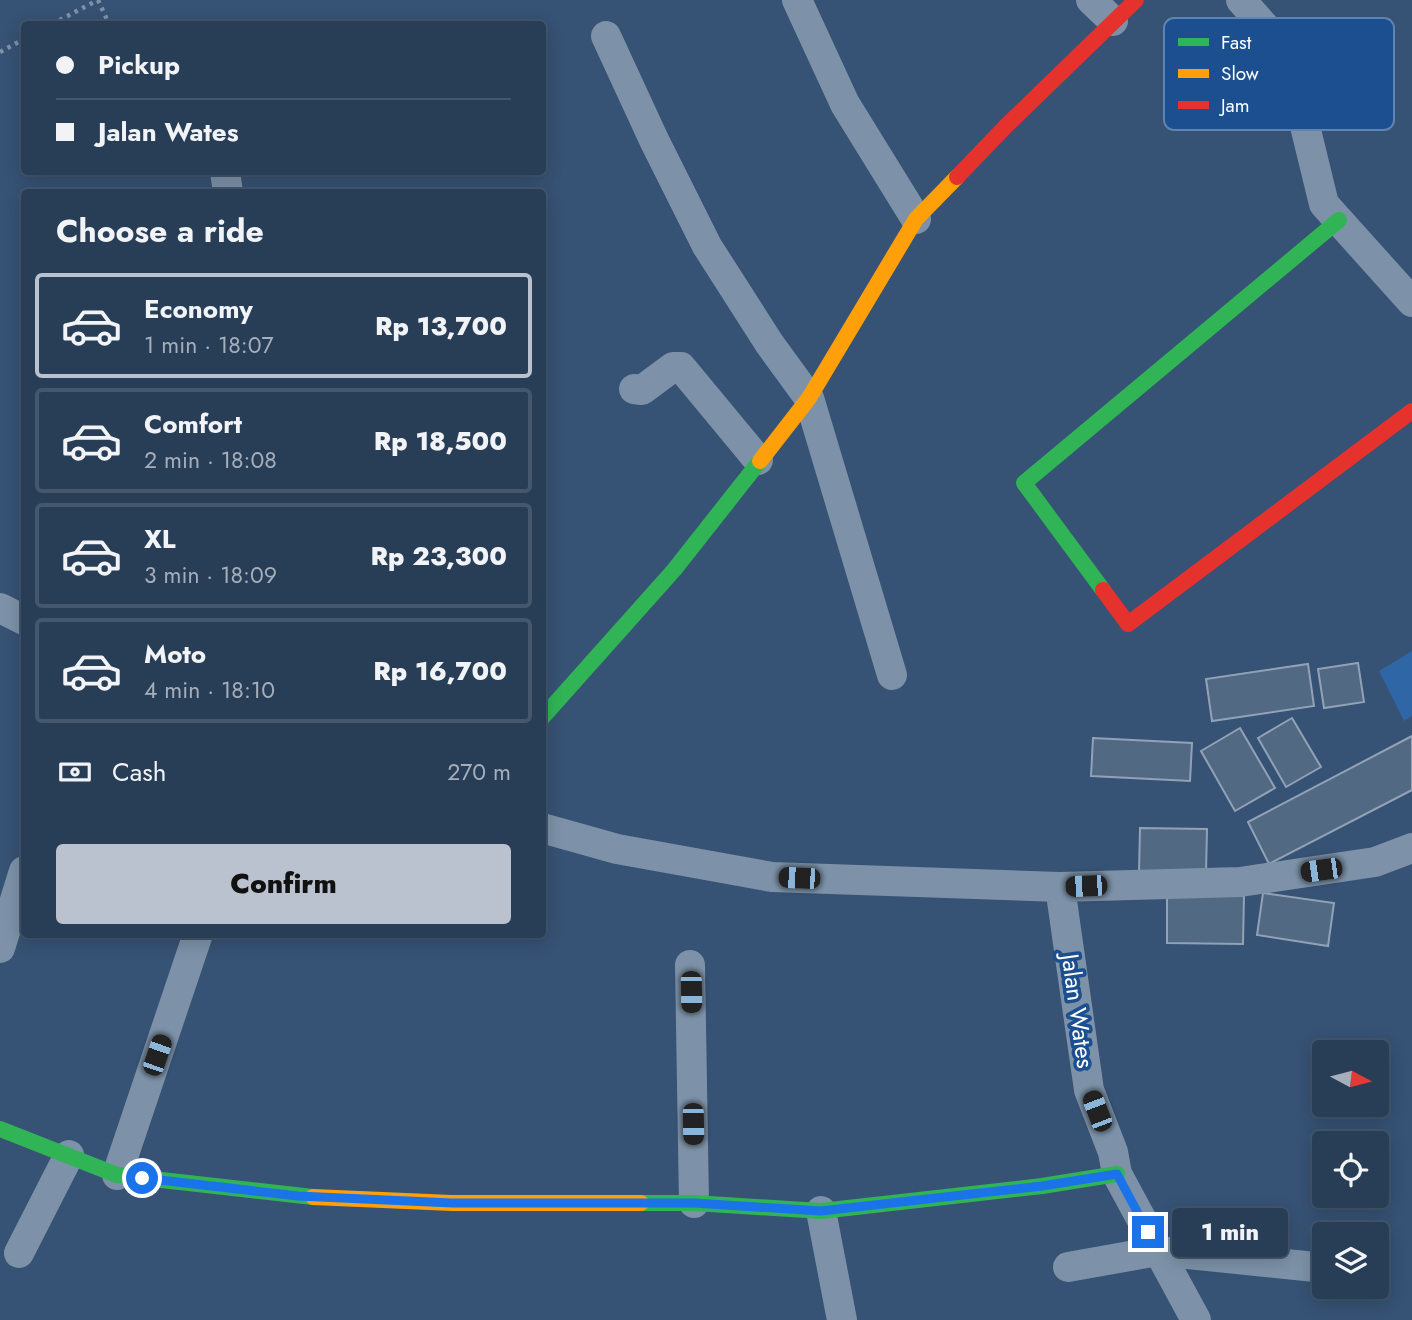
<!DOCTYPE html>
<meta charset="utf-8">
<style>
body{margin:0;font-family:Jost,sans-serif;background:#344961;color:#f1f3f6;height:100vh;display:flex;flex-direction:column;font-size:26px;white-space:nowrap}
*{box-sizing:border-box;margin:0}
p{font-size:23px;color:#a5aeba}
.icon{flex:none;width:38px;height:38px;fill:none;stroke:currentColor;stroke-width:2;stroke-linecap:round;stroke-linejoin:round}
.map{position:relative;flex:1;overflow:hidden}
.panel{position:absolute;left:21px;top:189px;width:525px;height:749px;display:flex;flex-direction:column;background:#283e57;border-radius:7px;box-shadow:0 4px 18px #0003,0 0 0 2px #44576d}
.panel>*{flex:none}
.banner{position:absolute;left:21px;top:21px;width:525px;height:154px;border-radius:7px;box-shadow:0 4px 18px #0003,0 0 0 2px #44576d;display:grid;align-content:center;height:154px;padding:0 35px;background:#283e57}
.needle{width:46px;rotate:97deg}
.buttons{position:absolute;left:1312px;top:1040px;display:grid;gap:14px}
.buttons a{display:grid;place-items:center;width:77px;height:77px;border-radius:7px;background:#283e57;box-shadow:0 4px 18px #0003,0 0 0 2px #44576d;font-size:35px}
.end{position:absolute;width:32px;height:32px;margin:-16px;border:9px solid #1a73e8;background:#fff;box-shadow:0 0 0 4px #fff}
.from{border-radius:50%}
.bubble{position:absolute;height:49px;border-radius:7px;background:#283e57;box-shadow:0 4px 18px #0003,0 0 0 2px #44576d;font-size:23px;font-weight:800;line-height:49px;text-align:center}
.car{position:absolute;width:21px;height:42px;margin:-21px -10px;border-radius:9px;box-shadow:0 0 5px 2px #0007;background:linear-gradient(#222 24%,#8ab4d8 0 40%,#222 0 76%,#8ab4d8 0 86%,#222 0)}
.banner b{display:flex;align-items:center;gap:24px;height:66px;font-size:26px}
.banner b+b{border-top:2px solid #44576d}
.banner i{width:18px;height:18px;background:#f1f3f6}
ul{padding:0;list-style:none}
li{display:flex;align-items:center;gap:21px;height:105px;margin:0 14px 10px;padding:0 21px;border:4px solid #44576d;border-radius:7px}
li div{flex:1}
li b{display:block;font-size:26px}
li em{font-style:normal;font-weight:800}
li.active{border-color:#b9c2ce}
li>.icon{width:63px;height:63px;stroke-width:1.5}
h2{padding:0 35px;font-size:32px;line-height:84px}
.pay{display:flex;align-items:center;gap:18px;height:77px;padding:0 35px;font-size:26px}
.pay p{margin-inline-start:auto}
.action{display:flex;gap:14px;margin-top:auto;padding:14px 35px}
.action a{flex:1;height:80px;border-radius:7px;background:#b9c2ce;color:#111;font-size:28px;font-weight:800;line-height:80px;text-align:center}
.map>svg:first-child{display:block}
.green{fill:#2f66a5}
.building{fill:#526984;stroke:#92a2b6;stroke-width:2}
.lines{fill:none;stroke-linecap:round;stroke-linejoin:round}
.path{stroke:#7d92a8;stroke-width:4.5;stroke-dasharray:3.5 5;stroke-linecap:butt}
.street{stroke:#7d92a8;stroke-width:30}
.fast{stroke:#30b455;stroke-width:16}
.slow{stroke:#ff9f0a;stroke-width:16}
.jam{stroke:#e5322d;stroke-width:16}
.route{stroke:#1a73e8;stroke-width:9}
.labels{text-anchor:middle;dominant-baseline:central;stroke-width:7;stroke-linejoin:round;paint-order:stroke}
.street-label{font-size:24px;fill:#fff;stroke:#1b4f8f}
.key{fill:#1b4f8f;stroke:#5f84b1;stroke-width:2}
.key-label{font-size:19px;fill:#fff}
</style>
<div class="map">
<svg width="1412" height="1320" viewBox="0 0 1412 1320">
<rect width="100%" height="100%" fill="#365274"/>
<!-- green -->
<path class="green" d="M1412,651V716L1404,721L1379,671Z"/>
<!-- building -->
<path class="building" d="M1358,663L1364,702L1324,708L1318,669Z
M1308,664L1314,706L1212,721L1206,679Z
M1292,718L1321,767L1286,787L1258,738Z
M1240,728L1275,788L1235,811L1201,751Z
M1412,736V790L1269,864L1248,822Z
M1093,738L1192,743L1190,781L1091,776Z
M1140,828L1207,829L1206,873L1139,872Z
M1263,893L1334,903L1328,946L1257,935Z
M1167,895L1244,896L1243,944L1167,943Z"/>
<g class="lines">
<!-- path -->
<path class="path" d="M98,0L109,24
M52,24L98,0
M0,52L24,39"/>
<!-- street -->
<path class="street" d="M797,0L845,104L916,219
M1091,0L1113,21
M1241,0L1287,52L1324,204L1412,302
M606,36L654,140L707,246L769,343L809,398L892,675
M225,172L228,192
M634,389L642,390L673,367H681L758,460
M0,608L24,620
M542,828L617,849L772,877L1060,887L1240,882L1375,862L1412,848
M1060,887L1089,1090L1113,1152L1117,1174L1196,1320
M0,948L24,871
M690,965L694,1203
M117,1175L198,934
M821,1211L842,1320
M19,1253L69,1155
M1068,1267L1158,1251L1325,1268"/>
<!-- fast -->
<path class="fast" d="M1103,590L1024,483L1339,220
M542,718L674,570L760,461
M0,1129L117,1175L313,1197
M641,1203H694L821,1211L1042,1186L1117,1174"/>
<!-- slow -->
<path class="slow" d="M760,461L809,398L916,219L957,177
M313,1197L452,1203H641"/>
<!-- jam -->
<path class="jam" d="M957,177L1006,126L1136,0
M1103,590L1128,624L1412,411"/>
</g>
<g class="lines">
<!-- route -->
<path class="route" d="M142,1178L298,1196L452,1203H694L821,1211L1042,1186L1117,1174L1148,1232"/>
</g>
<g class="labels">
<!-- street labels -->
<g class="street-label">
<text transform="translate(1078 1011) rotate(82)">Jalan Wates</text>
</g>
</g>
<!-- legend -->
<rect x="1164" y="18" width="230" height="112" rx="10" class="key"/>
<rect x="1178" y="38" width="31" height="8" fill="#30b455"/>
<rect x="1178" y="69" width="31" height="9" fill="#ff9f0a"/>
<rect x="1178" y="101" width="31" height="8" fill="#e5322d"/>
<g class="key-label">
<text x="1221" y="49">Fast</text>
<text x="1221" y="80">Slow</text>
<text x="1221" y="112">Jam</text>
</g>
</svg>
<div class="buttons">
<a><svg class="needle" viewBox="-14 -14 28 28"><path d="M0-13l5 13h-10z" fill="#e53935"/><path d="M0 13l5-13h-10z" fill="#a5aeba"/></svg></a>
<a><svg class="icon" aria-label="locate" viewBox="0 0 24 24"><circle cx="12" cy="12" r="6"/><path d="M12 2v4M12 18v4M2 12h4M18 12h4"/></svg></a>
<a><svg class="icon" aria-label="layers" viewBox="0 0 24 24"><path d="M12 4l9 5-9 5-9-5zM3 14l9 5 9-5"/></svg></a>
</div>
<i class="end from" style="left:142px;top:1178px"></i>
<i class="end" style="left:1148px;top:1232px"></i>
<div class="bubble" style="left:1172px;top:1208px;width:116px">1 min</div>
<i class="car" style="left:1321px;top:870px;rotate:262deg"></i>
<i class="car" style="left:799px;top:878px;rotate:272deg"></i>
<i class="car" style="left:1086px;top:886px;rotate:268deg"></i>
<i class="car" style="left:691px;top:992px;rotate:179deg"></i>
<i class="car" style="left:157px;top:1055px;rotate:19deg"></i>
<i class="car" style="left:1097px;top:1111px;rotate:339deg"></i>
<i class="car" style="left:693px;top:1124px;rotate:179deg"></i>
<div class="banner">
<b><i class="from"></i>Pickup</b>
<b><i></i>Jalan Wates</b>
</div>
<section class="panel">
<h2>Choose a ride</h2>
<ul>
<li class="active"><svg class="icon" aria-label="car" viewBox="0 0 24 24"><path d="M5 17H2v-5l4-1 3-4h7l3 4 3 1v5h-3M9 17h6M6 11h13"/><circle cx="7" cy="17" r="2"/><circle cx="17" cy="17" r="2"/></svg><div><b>Economy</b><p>1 min · 18:07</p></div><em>Rp 13,700</em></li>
<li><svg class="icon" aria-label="car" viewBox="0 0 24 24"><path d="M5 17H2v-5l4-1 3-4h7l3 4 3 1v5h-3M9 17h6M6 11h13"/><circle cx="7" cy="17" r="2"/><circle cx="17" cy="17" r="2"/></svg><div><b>Comfort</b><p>2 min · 18:08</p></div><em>Rp 18,500</em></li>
<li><svg class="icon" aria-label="car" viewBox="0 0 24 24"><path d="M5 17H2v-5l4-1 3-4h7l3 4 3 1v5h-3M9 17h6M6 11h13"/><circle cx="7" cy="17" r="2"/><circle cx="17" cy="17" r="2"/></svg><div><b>XL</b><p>3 min · 18:09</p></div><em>Rp 23,300</em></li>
<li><svg class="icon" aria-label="car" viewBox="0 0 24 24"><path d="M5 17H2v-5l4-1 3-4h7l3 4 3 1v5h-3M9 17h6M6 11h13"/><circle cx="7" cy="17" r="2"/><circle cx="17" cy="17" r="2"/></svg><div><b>Moto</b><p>4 min · 18:10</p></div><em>Rp 16,700</em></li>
</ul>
<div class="pay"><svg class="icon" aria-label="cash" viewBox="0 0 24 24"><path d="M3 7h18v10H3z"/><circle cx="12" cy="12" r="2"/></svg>Cash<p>270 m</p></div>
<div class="action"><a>Confirm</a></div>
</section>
</div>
